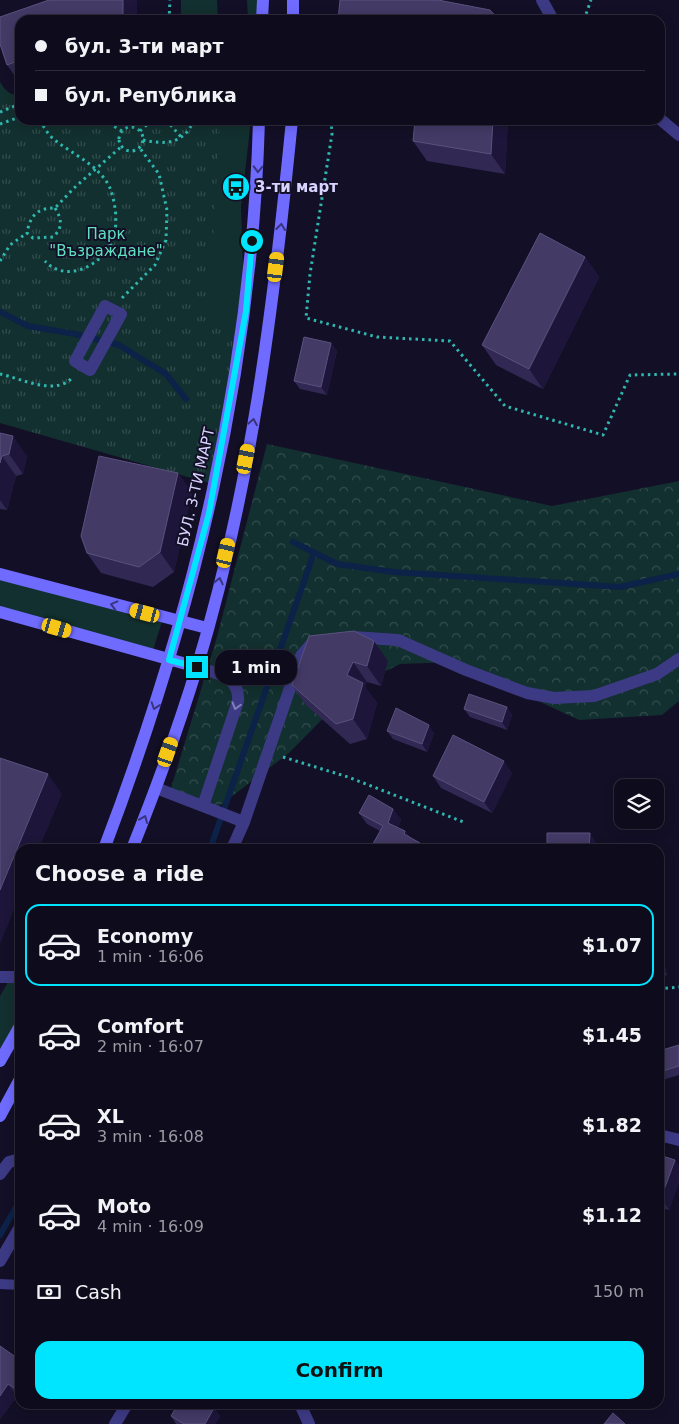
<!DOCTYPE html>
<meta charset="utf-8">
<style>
body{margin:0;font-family:"DejaVu Sans",sans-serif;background:#1c1929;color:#f1f3f6;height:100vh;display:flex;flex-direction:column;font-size:19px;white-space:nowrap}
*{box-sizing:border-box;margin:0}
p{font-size:16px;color:#9b9ba3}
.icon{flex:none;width:28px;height:28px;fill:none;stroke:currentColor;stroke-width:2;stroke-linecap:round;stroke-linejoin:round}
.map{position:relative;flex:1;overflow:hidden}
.panel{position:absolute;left:15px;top:844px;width:649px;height:565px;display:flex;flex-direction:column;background:#0e0b1c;border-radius:15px;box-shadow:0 2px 12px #0003,0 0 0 1px #2e2b3b}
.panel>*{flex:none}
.guide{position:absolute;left:15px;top:15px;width:650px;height:110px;border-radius:15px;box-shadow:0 2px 12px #0003,0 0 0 1px #2e2b3b;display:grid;align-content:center;height:110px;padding:0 20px;background:#0e0b1c}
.tools{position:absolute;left:614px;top:779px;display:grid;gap:10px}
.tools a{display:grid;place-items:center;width:50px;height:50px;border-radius:10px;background:#0e0b1c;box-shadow:0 2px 12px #0003,0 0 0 1px #2e2b3b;font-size:25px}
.end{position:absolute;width:22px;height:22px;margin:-11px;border:6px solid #00e5ff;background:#111;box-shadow:0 0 0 2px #111}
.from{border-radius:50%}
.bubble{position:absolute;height:35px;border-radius:15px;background:#0e0b1c;box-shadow:0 2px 12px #0003,0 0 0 1px #2e2b3b;font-size:16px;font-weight:700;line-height:35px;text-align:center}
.car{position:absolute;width:15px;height:30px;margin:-15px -8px;border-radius:6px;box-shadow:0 0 4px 1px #0007;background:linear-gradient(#f5c518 24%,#345 0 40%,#f5c518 0 76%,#345 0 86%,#f5c518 0)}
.guide b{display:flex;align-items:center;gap:18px;height:48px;font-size:19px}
.guide b+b{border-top:1px solid #2e2b3b}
.guide i{width:12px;height:12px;background:#f1f3f6}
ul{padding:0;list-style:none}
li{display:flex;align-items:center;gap:15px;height:82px;margin:0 10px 8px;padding:0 10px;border:2px solid transparent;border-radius:15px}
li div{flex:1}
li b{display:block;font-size:19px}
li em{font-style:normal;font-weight:700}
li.current{border-color:#00e5ff}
li>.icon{width:45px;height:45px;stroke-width:1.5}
h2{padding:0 20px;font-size:22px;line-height:60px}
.pay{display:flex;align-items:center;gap:12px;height:55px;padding:0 20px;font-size:19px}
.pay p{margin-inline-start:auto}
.primary-button{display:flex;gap:10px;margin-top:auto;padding:10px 20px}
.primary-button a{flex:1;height:58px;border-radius:15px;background:#00e5ff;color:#111;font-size:20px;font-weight:700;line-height:58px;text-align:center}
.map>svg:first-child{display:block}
.grass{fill:#12302f}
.forest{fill:url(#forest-crowns)}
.park{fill:url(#park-tufts)}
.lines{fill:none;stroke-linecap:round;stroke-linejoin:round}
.stream{stroke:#0c2248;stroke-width:6}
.path{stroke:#2fb8b0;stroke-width:3;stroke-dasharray:2.5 4;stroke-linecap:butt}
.lane{stroke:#3d3a85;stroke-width:10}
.street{stroke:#3d3a85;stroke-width:12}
.secondary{stroke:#6f6bff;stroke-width:12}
.wall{fill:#312854}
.shaded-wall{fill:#1d163a}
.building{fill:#433a66;stroke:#5a527e}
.oneway{stroke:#38347d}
.oneway2{stroke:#837fbc}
.route{stroke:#00e5ff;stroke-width:6}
.labels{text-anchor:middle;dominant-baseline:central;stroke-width:4;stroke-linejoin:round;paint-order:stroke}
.poi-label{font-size:15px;font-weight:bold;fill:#d9d4ff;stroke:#130f26;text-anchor:start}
.park-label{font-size:15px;fill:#5fe0c0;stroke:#130f26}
.street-label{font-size:15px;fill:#d9d4ff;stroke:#130f26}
</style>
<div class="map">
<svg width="679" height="1424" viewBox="0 0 679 1424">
<defs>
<pattern id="forest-crowns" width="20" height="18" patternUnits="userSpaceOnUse" patternTransform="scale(1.25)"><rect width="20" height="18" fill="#12302f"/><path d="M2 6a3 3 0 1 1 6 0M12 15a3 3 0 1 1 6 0" fill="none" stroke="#344d4e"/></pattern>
<pattern id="park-tufts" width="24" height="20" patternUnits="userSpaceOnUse" patternTransform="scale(1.25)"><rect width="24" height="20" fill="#12302f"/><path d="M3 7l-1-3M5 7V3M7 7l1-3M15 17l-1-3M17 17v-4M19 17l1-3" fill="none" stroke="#344d4e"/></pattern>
</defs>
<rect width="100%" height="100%" fill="#130f26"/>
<!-- grass -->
<path class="grass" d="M181,0H217L218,20H181Z
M247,0H258L257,20H248Z
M199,120H251L241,207L243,266L238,328L0,423V381Z
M0,574L163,618L152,654L0,612Z
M11,977H20V1026L0,1061V996Z"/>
<!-- forest -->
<path class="forest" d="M267,444L552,506L679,481V701L662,715L579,720L454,662L400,664L354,687L289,753L218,807L171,788L217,637Z"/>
<!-- park -->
<path class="park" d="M0,82C5,90 10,96 20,95V120H220L208,326L238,328L209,483L0,423Z"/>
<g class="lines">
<!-- stream -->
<path class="stream" d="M0,312L28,326L75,334L119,345L166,374L186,399
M293,542L337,564L394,572L620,587L679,574
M210,849L314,553
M0,1235L20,1200"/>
<!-- path -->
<path class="path" d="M169,20L170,0
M584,20L591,0
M0,112L20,104
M40,120C44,128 49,136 56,141C74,155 100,166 110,188C116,204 119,228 111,244C99,267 65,283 45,261
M103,120L122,131
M166,120L182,138
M331,120L332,134L310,274L306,318L377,337L450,341L505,406L603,435L630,375L679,374
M0,124L20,117
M119 139a12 12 0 1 1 24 0a12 12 0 1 1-24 0Z
M140,131L152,120
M143,140C166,145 184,144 194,120
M55,208C62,219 63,228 53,237L33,238L27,233C30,215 38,208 55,208L74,188L122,146
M0,261L10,245L27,233
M122,298L155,265L166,240L167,210L159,174L139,147
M0,374C20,378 56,397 73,377
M283,757L348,777L466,823
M659,989L679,987"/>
<!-- lane -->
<path class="lane" d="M0,1284L20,1285"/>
<!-- street -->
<path class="street" d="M542,0L553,20
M660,119L679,135
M105,306L121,314L90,370L75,361Z
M353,637L398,640L466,670L527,693L554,698L594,696L657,674L679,659
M197,667C217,674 240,676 238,701L203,806
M156,788L244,822
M232,849L244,822L301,656L314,641
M0,977H20
M659,1135L679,1140
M0,1174L9,1162L20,1159
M0,1261L20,1227
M300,1404L309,1424
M115,1424L127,1404"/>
<!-- secondary -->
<path class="secondary" d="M293,0V20
M262,20L263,0
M0,574L207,628
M0,612L197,667
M104,849C194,613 252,373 259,120
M132,849C156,789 178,729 197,667C251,490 274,304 292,120
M0,1061L20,1026
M0,1116L20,1079"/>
</g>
<!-- wall -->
<path class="wall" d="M49,0H137V20H20V83L7,65L0,44V17Z
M508,120L505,174L427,161L413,141Z
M585,257L599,277L543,389L496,365L482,345Z
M331,343L337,351L327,395L300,389L294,381Z
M0,433L27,456L23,474L16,476L7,510L0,509V510Z
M178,473L192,493L174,572L153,587L101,573L87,553Z
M354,631L388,661L381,686L367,682L365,687L377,703L367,739L350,744L306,705L292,685Z
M507,707L512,715L507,730L470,717L464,709Z
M387,731L434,733L427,752L393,739Z
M512,773L492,813L441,788L433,776Z
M393,809L401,820L398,828L405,831L410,837L380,831L367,824L359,813Z
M659,942L667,975L659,977Z
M679,1045V1075L659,1081V1051Z
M659,1155L675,1160L679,1166V1182L669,1210L659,1207Z
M0,1346L20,1360V1398L17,1396L0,1419Z
M214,1408L220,1416L215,1424H176L171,1416Z"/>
<!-- shaded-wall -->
<path class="shaded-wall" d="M123,0H137V20H127L123,14Z
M493,120H508L505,174L491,154Z
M585,257L599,277L543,389L529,369Z
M331,343L337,351L327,395L321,387Z
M13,436L27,456L23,474L9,454Z
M2,456L16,476L7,510L0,500V463Z
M178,473L192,493L174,572L160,552Z
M374,641L388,661L381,686L367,666Z
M353,662L367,682L365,687L377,703L367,739L353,719L347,675Z
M507,707L512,715L507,730L502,722Z
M429,725L434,733L427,752L422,744Z
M504,761L512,773L492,813L484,802Z
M48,774L62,794L39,849H20V895L0,944V890Z
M393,809L401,820L396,834L388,823Z
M405,831L413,842L404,834Z
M590,833L597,844V849H589Z
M420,843L424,849H417Z
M659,942L667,975L659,964Z
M675,1160L679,1166V1182L669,1210L661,1198Z
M8,1384L17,1396L0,1419V1396Z
M214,1408L220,1416L215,1424H205Z"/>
<!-- building -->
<path class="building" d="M49,0H123V14L116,20H20V60L7,65L0,44V17Z
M340,0H438L490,10L499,20H338Z
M415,120H493L491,154L413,141Z
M540,233L585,257L529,369L482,345Z
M304,337L331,343L321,387L294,381Z
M0,433L13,436L9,454L2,456L0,463Z
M99,456L178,473L160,552L139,567L87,553L81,536Z
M354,631L374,641L367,666L353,662L347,675L363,683L353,719L336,724L292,685L309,636Z
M469,694L507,707L502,722L464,709Z
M396,708L429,725L422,744L387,731Z
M453,735L504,761L484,802L433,776Z
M0,758L48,774L0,890Z
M369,795L393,809L388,823L405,831L404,834L420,843L417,849H370L383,826L359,813Z
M547,833H590L589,849H547Z
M350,844L359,849H348Z
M679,1045V1066L659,1072V1051Z
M659,1155L675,1160L661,1198L659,1197Z
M0,1346L20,1360V1387L18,1390L8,1384L0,1396Z
M178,1404H206L214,1408L205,1424H184L171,1416Z
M613,1413L625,1424H604Z"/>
<!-- one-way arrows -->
<defs><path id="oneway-chevron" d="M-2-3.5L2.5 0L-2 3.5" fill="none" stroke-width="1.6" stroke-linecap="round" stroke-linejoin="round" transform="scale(1.25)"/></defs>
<g class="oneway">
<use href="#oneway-chevron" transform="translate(258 169) rotate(92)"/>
<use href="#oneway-chevron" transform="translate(281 227) rotate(-83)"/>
<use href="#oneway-chevron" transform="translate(253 422) rotate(-80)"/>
<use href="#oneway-chevron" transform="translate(219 581) rotate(-77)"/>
<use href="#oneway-chevron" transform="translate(114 605) rotate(-165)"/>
<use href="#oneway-chevron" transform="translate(155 706) rotate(109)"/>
<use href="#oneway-chevron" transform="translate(144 819) rotate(-68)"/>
</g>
<use class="oneway2" href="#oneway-chevron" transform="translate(236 706) rotate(106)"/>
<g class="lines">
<!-- route -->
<path class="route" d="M197,667L169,660L209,513L246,311L252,241"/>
</g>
<!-- icons -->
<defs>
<symbol id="bus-disc" viewBox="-11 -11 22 22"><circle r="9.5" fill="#00e5ff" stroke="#130f26"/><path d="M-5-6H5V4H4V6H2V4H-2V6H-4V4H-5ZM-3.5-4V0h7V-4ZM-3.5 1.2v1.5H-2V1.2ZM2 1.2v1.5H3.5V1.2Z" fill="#111"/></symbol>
</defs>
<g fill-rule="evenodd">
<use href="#bus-disc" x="220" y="171" width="32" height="32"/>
</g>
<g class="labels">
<!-- poi labels -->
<g class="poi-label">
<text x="255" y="187">3-ти март</text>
</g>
<!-- park labels -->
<g class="park-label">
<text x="106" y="234">Парк<tspan x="106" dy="17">"Възраждане"</tspan></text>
</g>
<!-- street labels -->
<g class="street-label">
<text transform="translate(196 487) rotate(-77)">БУЛ. 3-ТИ МАРТ</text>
</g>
</g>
</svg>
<div class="tools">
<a><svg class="icon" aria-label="layers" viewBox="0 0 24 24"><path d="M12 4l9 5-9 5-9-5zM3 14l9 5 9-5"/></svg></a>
</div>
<i class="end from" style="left:252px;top:241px"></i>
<i class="end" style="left:197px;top:667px"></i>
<div class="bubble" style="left:215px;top:650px;width:82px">1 min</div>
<i class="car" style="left:276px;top:267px;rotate:7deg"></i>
<i class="car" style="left:246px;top:459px;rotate:11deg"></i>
<i class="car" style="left:226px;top:553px;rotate:13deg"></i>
<i class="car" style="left:145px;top:613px;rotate:285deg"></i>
<i class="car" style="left:57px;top:628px;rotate:106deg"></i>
<i class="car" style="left:168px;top:752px;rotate:19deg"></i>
<div class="guide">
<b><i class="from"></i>бул. 3-ти март</b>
<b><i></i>бул. Република</b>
</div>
<section class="panel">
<h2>Choose a ride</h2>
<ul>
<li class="current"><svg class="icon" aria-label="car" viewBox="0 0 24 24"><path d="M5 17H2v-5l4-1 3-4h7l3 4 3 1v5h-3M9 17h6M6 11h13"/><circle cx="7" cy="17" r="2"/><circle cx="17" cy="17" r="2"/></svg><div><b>Economy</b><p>1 min · 16:06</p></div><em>$1.07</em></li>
<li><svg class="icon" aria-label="car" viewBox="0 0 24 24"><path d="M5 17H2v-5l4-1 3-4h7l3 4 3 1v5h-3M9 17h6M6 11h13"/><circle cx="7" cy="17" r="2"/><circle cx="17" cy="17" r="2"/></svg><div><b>Comfort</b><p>2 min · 16:07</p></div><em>$1.45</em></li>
<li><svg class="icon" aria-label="car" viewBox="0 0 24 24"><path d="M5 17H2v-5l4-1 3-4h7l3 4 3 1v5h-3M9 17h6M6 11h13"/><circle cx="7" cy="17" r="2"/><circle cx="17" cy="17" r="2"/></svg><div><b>XL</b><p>3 min · 16:08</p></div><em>$1.82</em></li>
<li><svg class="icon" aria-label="car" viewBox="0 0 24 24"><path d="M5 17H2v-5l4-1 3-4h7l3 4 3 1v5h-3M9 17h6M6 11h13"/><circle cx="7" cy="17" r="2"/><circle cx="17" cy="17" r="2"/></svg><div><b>Moto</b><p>4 min · 16:09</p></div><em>$1.12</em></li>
</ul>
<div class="pay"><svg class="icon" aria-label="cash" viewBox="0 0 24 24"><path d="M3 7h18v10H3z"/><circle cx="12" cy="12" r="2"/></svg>Cash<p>150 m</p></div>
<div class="primary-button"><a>Confirm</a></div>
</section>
</div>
